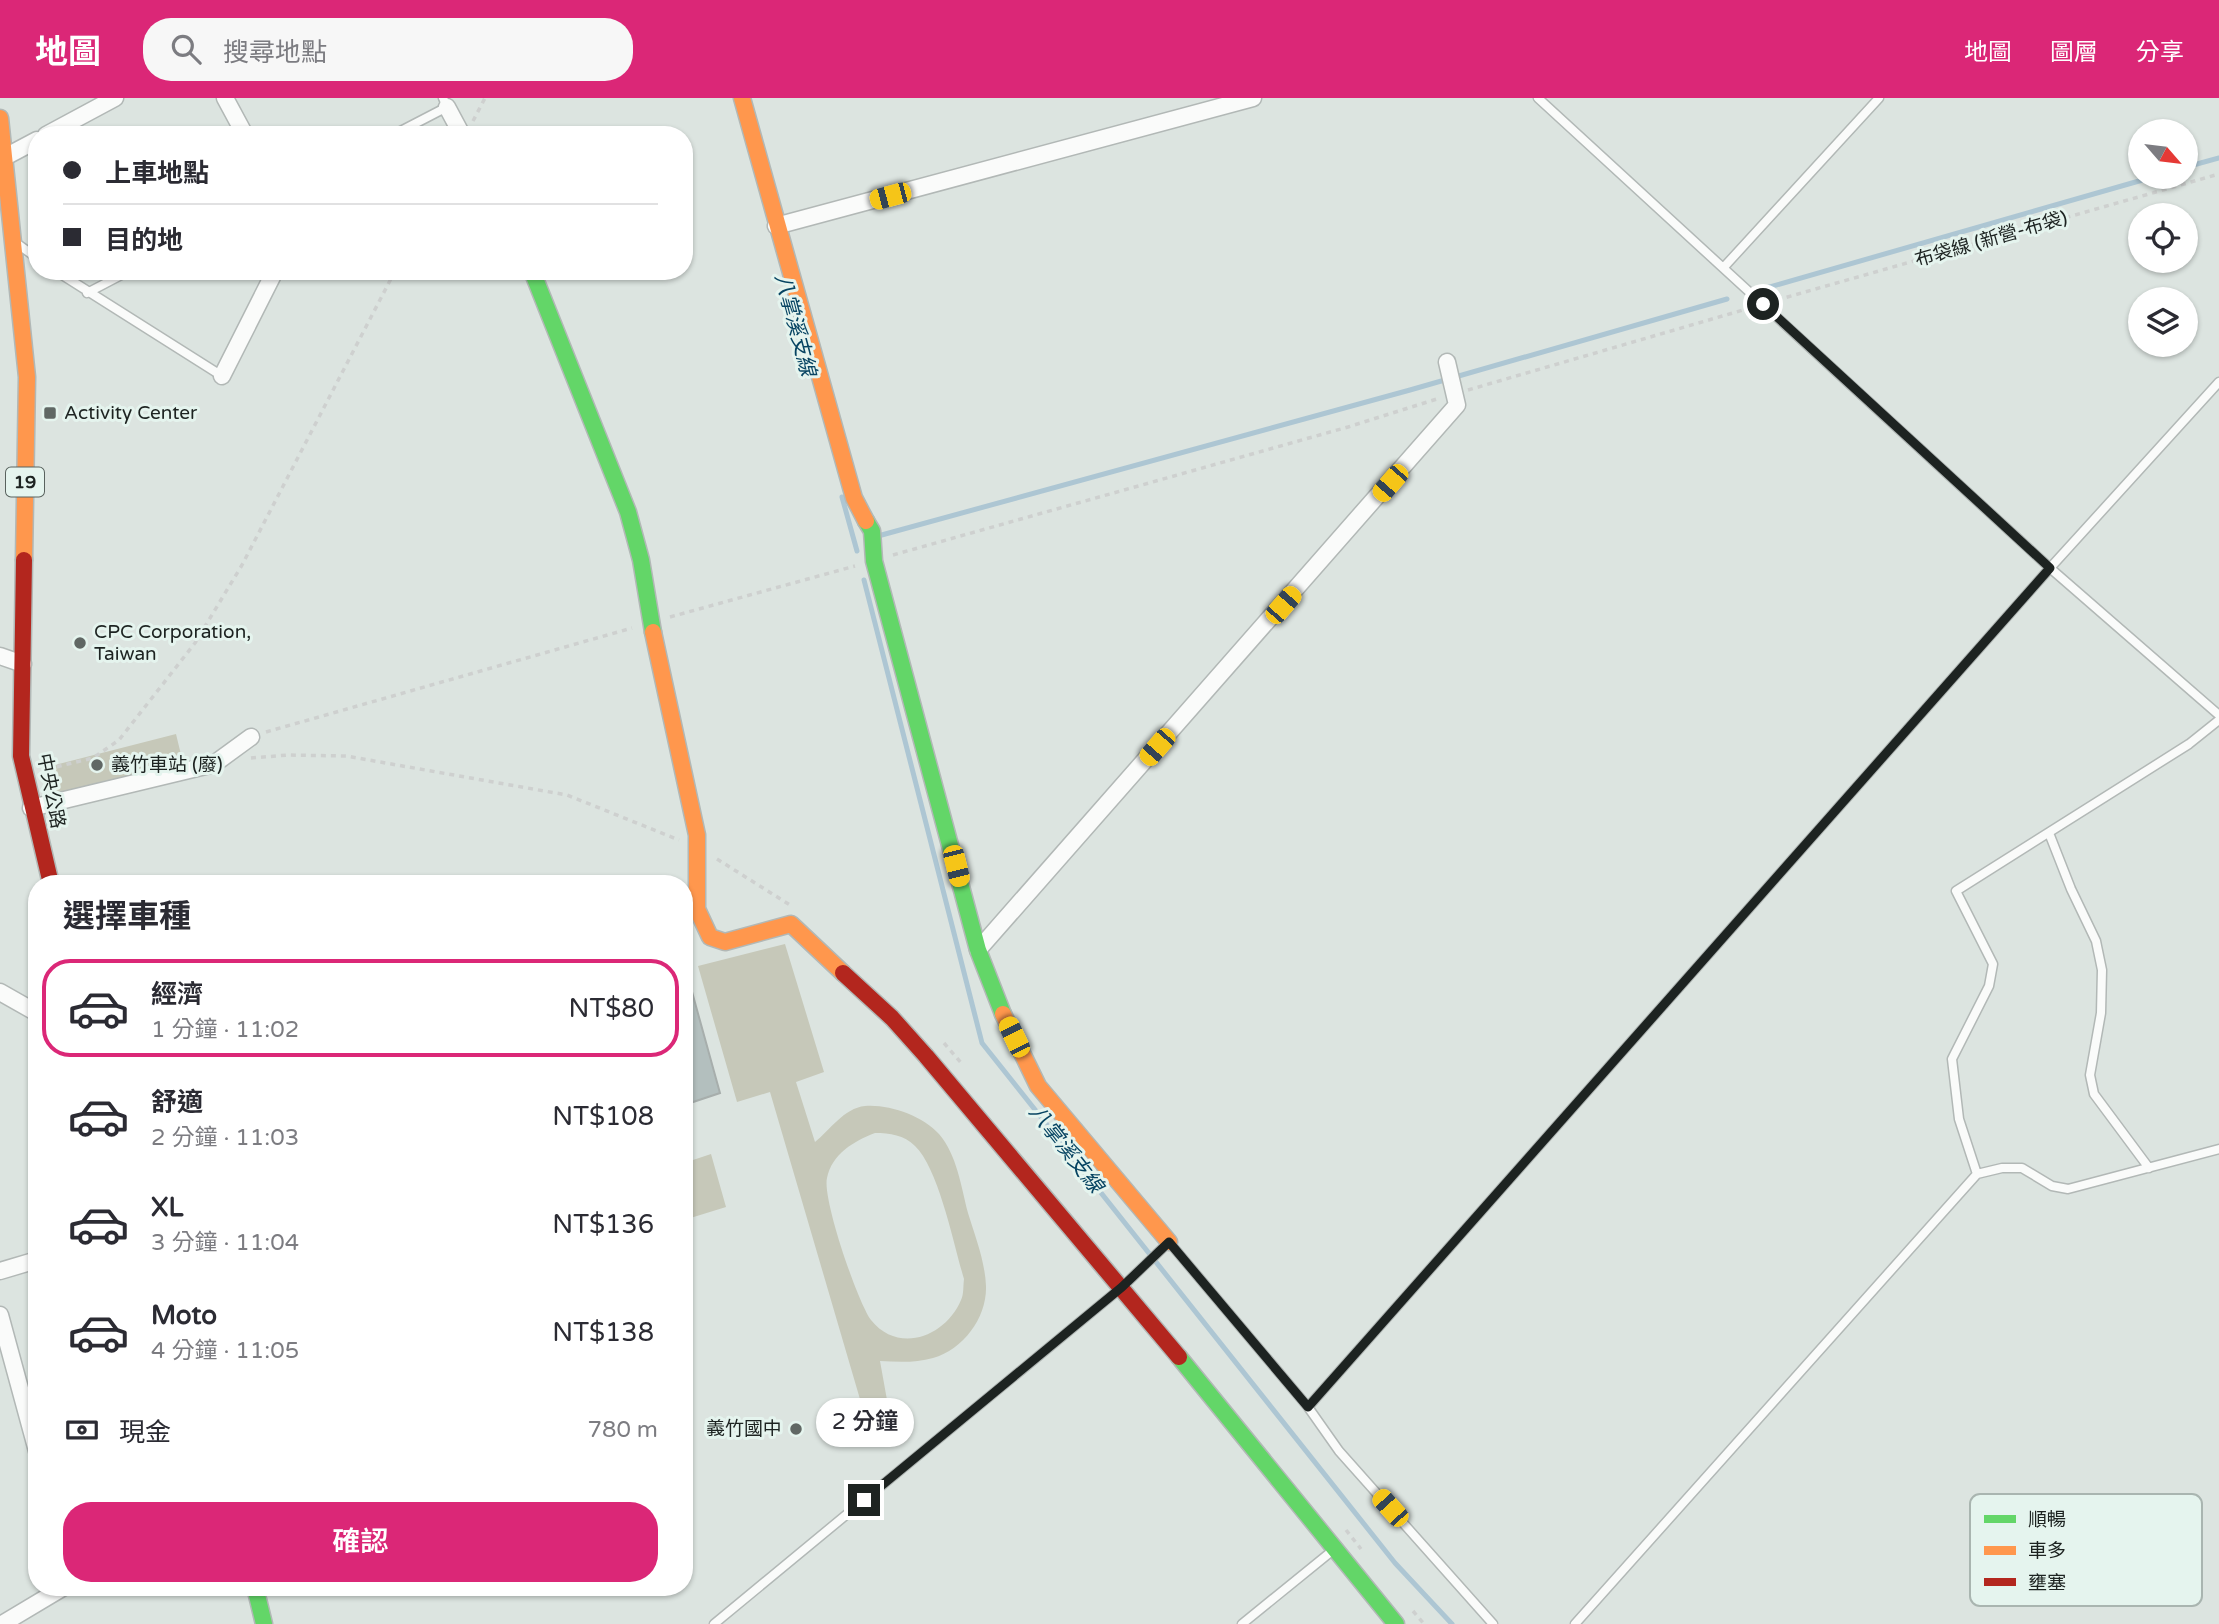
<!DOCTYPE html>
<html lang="zh-TW">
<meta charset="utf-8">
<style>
body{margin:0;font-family:"Varela Round","Noto Sans TC",sans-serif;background:#f7f7f7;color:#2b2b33;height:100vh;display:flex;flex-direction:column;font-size:26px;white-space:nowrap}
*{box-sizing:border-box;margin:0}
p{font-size:23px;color:#7c7c81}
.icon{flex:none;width:38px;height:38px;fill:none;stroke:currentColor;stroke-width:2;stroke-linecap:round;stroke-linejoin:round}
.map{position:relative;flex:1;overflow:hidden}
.panel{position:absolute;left:28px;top:777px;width:665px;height:721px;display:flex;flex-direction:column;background:#fff;border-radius:28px;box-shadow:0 2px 5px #0004}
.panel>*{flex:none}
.hud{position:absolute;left:28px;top:28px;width:665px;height:154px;border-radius:28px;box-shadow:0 2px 5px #0004;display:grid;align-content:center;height:154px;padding:0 35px;background:#fff}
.needle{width:46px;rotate:118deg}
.fabs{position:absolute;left:2128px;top:21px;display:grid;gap:14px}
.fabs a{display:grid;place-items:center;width:70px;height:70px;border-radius:50%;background:#fff;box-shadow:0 2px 5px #0004;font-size:35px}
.end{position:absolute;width:32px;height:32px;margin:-16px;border:9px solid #1d2321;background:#fff;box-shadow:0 0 0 4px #fff}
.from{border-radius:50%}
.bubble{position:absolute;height:49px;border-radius:24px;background:#fff;box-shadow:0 2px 5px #0004;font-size:23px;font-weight:600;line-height:49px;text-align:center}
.car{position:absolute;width:21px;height:42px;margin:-21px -10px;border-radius:9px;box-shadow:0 0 5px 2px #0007;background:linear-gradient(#f5c518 24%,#345 0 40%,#f5c518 0 76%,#345 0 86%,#f5c518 0)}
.hud b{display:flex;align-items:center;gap:24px;height:66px;font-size:26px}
.hud b+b{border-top:2px solid #e1e1e2}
.hud i{width:18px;height:18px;background:#2b2b33}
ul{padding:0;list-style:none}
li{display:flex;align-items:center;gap:21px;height:98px;margin:0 14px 10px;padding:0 21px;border:4px solid transparent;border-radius:28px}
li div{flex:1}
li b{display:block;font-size:26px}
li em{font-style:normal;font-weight:600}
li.active{border-color:#db2777}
li>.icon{width:63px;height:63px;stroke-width:1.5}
h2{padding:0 35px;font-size:32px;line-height:84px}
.pay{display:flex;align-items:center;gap:18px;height:77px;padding:0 35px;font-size:26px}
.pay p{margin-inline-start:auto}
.button{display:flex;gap:14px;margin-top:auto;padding:14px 35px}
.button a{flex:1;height:80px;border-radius:28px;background:#db2777;color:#fff;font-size:28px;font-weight:600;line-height:80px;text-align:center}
header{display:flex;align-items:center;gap:42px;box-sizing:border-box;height:98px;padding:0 35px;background:#db2777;color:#fff}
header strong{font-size:33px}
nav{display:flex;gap:38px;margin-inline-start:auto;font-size:24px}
.search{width:490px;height:63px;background:#f7f7f7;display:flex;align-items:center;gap:18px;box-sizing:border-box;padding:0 24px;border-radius:28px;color:#7c7c81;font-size:26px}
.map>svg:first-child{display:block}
.green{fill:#c6c8b9;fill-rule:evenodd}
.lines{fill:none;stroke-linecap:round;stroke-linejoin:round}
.stream{stroke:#adc6d3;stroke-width:5}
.building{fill:#b3bfbe;stroke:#a7aeac;stroke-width:2}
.lane-casing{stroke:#b2b8b6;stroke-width:11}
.street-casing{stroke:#b2b8b6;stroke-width:19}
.fast-casing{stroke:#b2b8b6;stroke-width:19}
.slow-casing{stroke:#b2b8b6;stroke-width:19}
.jam-casing{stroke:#b2b8b6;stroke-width:19}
.path{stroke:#ced0cf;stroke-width:3.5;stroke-dasharray:5 5;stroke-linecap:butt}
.lane{stroke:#fafbfa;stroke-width:8}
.street{stroke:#fafbfa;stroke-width:16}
.fast{stroke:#63d668;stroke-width:16}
.slow{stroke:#ff974d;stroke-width:16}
.jam{stroke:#b3261e;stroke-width:16}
.route{stroke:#1d2321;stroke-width:9}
.poi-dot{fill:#606764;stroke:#e5f4ee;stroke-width:2.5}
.labels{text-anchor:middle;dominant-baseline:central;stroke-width:6;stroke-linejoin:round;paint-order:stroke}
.shield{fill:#e5f4ee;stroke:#59625e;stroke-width:2}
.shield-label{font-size:18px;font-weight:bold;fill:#1d2321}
.street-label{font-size:19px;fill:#1d2321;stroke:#e5f4ee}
.poi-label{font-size:19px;fill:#1d2321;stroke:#e5f4ee;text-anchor:start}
.water-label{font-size:21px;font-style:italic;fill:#074462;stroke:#e5f4ee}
.key{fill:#e5f4ee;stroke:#a9b5b0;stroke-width:2}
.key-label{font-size:19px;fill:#1d2321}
</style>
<header>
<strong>地圖</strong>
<div class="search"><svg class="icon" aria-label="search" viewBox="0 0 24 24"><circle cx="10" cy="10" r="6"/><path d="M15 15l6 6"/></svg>搜尋地點</div>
<nav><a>地圖</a><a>圖層</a><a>分享</a></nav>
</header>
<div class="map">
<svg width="2219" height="1526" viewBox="0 0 2219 1526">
<rect width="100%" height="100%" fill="#dce4e0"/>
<!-- green -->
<path class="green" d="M176,636L183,665L55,699L47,669Z
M785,846L824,974L796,984L815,1044C829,1033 844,1010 865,1008C889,1006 923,1018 939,1036C957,1057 961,1088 968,1115C975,1138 985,1163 986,1188C987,1219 964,1251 933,1260C916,1265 898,1264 880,1263L887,1302L862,1308L770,994L737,1004L698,868ZM875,1035C890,1035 904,1037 915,1048C939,1071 954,1148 964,1181C963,1188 964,1196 961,1202C946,1238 899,1257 871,1222C858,1205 822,1101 827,1080C832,1056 854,1043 875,1035Z
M711,1056L726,1109L684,1122V1065Z"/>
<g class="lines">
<!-- stream -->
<path class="stream" d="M2186,69L2219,60
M1759,192L2153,79
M842,399L857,453
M878,438L1410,292L1727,201
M864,482L982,945L1395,1465L1452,1526"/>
</g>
<!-- building -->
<path class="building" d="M689,883L720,995L684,1007V884Z"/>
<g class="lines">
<defs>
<path id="lane" d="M1538,0L2050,470L2219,617
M393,37L447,9L443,0
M19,147L37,160
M1724,169L1879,0
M56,173L222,278
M87,195L129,173
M2049,735L2071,791L2096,843L2102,872L2101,915L2090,977L2094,996L2149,1070
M1977,1076L2002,1070H2022L2052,1088L2068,1091L2219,1051
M1308,1309L2050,470L2219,284
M714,1526L1122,1189L1169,1144L1308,1309L1339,1353L1493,1526
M1242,1526L1332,1453
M1575,1526L1977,1076L1959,1021L1952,961L1989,888L1993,866L1956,793L2189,646L2219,622"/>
<path id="street" d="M225,0L245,37
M447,9L462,37
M46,37L115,0
M5,59L37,42
M776,128L1253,0
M222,278L275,173
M0,558L23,566
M31,710L214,666L251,639
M978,852L1457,307L1447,264
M0,894L37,915
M0,1173L37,1162
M0,1217L37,1353
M2,1526L64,1489"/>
<path id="fast" d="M532,173L628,414L641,462L653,534
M866,423L872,433L874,463L978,852L1003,916
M1179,1259L1396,1526
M255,1489L264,1526"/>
<path id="slow" d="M742,0L854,400L866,423
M0,20L27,279L24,462
M653,534L697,737V811L710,839L725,844L791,826L843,875
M1003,916L1038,988L1169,1144"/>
<path id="jam" d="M24,462L21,658L51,786
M843,875L892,920L926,958L1179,1259"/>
</defs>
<!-- lane casing -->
<use href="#lane" class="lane-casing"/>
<!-- street casing -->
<use href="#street" class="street-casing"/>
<!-- fast casing -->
<use href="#fast" class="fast-casing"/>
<!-- slow casing -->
<use href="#slow" class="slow-casing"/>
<!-- jam casing -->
<use href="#jam" class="jam-casing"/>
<!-- path -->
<path class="path" d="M473,23L485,0
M1777,202L2219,76
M1468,292L1750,210
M893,457L1348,329L1440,300
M670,519L855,468
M266,634L632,530
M251,660L288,657L346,658L567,697L679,742
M47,671L93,660L119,642L195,545L242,467L395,173
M717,761L790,807
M944,945L962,966
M1346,1432L1361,1451
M1413,1513L1424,1526"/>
<!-- lane -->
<use href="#lane" class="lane"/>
<!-- street -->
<use href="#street" class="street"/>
<!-- fast -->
<use href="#fast" class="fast"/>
<!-- slow -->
<use href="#slow" class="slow"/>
<!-- jam -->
<use href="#jam" class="jam"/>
</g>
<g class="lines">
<!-- route -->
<path class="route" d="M864,1402L1122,1189L1169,1144L1308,1309L2050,470L1763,206"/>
</g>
<!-- markers -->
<g class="poi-dot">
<rect x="43" y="308" width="14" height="14" rx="3.5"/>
<circle cx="80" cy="545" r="7"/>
<circle cx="97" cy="667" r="7"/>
<circle cx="796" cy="1331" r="7"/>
</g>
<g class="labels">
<!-- shield labels -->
<rect class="shield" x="6" y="369.5" width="38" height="29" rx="5"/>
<g class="shield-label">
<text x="25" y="384">19</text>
</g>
<!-- street labels -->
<g class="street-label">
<text transform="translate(1991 141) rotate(-16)">布袋線 (新營-布袋)</text>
<text transform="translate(51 693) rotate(79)">中央公路</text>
</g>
<!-- poi labels -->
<g class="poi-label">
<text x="64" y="315">Activity Center</text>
<text x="94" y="534">CPC Corporation,<tspan x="94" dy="22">Taiwan</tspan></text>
<text x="111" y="667">義竹車站 (廢)</text>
<text x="782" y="1331" text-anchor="end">義竹國中</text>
</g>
<!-- water labels -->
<g class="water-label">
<text transform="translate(795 227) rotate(75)">八掌溪支線</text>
<text transform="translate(1066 1051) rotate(52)">八掌溪支線</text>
</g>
</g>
<!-- legend -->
<rect x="1970" y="1396" width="232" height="112" rx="10" class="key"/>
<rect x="1984" y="1417" width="32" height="8" fill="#63d668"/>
<rect x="1984" y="1448" width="32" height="9" fill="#ff974d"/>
<rect x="1984" y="1480" width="32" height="8" fill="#b3261e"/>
<g class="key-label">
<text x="2028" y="1428">順暢</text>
<text x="2028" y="1459">車多</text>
<text x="2028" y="1491">壅塞</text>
</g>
</svg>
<div class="fabs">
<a><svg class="needle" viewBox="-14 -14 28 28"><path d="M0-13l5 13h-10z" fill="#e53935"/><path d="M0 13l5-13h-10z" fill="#7c7c81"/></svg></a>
<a><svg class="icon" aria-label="locate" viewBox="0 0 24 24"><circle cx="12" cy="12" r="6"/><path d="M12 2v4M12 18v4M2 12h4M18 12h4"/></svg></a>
<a><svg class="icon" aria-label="layers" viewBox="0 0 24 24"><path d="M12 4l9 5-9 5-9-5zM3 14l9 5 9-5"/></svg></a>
</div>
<i class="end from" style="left:1763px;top:206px"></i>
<i class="end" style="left:864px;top:1402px"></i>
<div class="bubble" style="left:816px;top:1300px;width:98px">2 分鐘</div>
<i class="car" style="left:890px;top:98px;rotate:255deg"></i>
<i class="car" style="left:1390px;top:385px;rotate:221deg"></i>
<i class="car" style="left:1283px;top:507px;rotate:41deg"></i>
<i class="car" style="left:1157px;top:649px;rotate:221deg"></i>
<i class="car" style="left:956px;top:768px;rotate:166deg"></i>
<i class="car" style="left:1014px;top:939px;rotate:334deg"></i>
<i class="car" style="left:1390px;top:1410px;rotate:318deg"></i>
<div class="hud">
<b><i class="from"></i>上車地點</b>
<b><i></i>目的地</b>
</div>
<section class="panel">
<h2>選擇車種</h2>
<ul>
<li class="active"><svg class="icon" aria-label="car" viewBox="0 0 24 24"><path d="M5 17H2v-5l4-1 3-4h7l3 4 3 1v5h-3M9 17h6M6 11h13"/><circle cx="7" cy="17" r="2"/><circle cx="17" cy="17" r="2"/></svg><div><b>經濟</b><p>1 分鐘 · 11:02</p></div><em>NT$80</em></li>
<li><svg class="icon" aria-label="car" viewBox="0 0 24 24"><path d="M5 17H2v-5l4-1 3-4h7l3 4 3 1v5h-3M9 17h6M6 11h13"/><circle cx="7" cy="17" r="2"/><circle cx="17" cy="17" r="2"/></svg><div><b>舒適</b><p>2 分鐘 · 11:03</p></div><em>NT$108</em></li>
<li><svg class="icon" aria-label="car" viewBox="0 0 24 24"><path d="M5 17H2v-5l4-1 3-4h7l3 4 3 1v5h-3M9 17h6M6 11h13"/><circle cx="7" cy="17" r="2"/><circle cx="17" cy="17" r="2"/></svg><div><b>XL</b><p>3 分鐘 · 11:04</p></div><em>NT$136</em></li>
<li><svg class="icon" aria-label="car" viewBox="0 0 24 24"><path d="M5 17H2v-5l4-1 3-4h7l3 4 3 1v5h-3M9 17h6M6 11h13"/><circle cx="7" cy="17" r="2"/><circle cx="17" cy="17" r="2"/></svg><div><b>Moto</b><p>4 分鐘 · 11:05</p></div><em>NT$138</em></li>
</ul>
<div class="pay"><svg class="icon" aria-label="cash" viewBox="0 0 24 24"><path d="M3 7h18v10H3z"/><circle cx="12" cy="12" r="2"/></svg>現金<p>780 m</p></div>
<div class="button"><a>確認</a></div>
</section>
</div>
